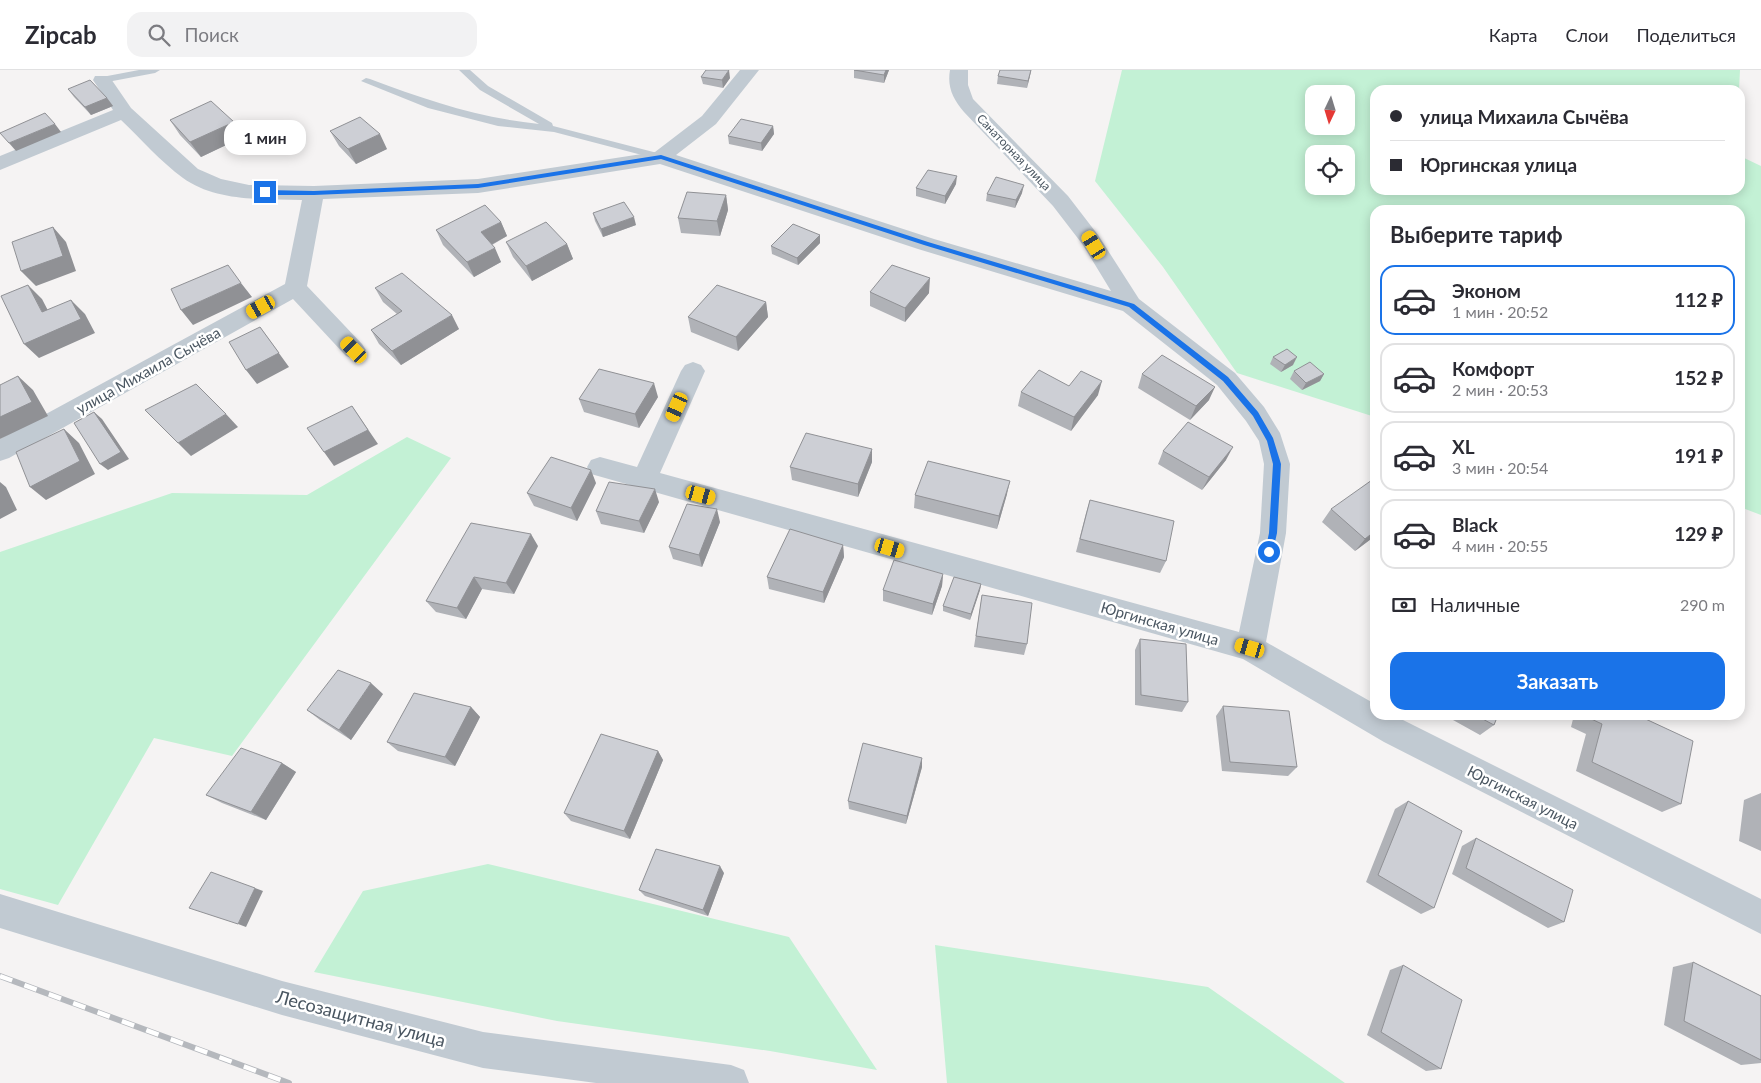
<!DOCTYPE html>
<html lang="ru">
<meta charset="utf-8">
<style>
body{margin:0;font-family:Lato,sans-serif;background:#f2f2f3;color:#2b2b33;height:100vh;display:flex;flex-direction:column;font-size:19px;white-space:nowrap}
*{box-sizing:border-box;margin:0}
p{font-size:16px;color:#7c7c81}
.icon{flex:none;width:28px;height:28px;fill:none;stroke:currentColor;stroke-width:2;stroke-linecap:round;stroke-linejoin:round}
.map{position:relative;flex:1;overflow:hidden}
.drawer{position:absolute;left:1370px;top:135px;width:375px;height:515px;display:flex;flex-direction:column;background:#fff;border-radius:15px;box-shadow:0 2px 12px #0003}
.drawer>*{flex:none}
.top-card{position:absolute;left:1370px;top:15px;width:375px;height:110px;border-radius:15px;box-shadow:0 2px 12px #0003;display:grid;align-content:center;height:110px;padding:0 20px;background:#fff}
.needle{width:32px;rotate:184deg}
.tools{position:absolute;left:1305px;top:15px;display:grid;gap:10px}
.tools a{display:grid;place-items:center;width:50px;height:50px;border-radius:10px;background:#fff;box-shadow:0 2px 12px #0003;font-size:25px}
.end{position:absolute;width:22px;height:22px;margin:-11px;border:6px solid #1a73e8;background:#fff;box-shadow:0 0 0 2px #fff}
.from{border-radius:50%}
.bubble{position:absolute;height:35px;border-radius:15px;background:#fff;box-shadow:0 2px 12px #0003;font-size:16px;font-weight:700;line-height:35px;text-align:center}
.car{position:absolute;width:15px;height:30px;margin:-15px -8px;border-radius:6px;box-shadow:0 0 4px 1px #0007;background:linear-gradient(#f5c518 24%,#345 0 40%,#f5c518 0 76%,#345 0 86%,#f5c518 0)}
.top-card b{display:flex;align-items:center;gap:18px;height:48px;font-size:19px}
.top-card b+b{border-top:1px solid #e1e1e2}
.top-card i{width:12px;height:12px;background:#2b2b33}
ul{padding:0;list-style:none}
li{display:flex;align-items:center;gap:15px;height:70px;margin:0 10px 8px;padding:0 10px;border:2px solid #e1e1e2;border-radius:15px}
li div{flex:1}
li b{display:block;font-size:19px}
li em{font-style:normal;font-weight:700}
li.on{border-color:#1a73e8}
li>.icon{width:45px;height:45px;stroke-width:1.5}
h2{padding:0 20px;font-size:22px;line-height:60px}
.pay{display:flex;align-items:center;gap:12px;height:55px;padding:0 20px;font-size:19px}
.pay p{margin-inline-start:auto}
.cta{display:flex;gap:10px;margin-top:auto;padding:10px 20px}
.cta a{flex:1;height:58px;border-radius:15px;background:#1a73e8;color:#fff;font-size:20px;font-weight:700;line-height:58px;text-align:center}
header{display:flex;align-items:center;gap:30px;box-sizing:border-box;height:70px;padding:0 25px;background:#fff;border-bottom:1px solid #e1e1e2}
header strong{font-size:24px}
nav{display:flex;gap:28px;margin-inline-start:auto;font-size:18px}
.search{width:350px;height:45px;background:#f2f2f3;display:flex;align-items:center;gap:12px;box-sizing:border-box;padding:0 18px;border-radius:15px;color:#7c7c81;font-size:19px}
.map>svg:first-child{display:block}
.green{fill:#c3f1d5;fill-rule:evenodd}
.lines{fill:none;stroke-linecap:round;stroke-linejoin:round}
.lane{fill:#c1cad2;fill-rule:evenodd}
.street{fill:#c1cad2;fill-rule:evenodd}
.rail-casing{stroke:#b5b8bd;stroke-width:6}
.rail{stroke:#fff;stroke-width:4.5;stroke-dasharray:13;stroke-linecap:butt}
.wall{fill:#b0b2b7}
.shaded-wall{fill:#909195}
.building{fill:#cdcfd5;stroke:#909195}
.route{fill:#1a73e8}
.labels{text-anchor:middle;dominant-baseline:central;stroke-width:5;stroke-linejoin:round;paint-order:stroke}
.far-street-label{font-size:12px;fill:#4a5661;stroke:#fff}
.street-label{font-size:15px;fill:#4a5661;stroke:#fff}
.near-street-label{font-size:18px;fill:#4a5661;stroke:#fff}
</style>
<header>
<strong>Zipcab</strong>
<div class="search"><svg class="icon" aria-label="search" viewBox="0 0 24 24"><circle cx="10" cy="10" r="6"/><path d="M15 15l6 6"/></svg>Поиск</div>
<nav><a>Карта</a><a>Слои</a><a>Поделиться</a></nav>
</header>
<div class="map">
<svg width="1761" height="1013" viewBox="0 0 1761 1013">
<rect width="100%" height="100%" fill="#f5f3f3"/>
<!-- green -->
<path class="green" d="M1122,0H1740L1739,20H1375V120H1740V86L1761,96V445L1740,437V140H1375V347L1237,303L1163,197L1095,111ZM1314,24H1346V56H1314ZM1314,84H1346V116H1314Z
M407,367L451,388L232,686L154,668L58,835L0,819V482L172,423L307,425Z
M488,794L789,867L877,1000L770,981L557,951L314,902L363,821Z
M935,875L1208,917L1345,1013H947Z"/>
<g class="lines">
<!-- lane -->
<path class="lane" d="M139,0H160L155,3L102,13L97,10L102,7Z
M459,0H470L488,16L552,53L553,56L665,85L667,87L661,90L554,62L498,56L428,38L361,11L366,8L370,9C426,30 479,48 539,54L480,20Z"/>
<!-- street -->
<path class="street" d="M740,0H759L716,54L676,85L934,169L1111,221L1083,175L1053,136L964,42C953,29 947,17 950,0H968V15L973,29L1068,126L1098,165L1139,229L1235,303L1264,337L1280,363L1290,394L1286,463L1266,572L1375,634V645H1393L1761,829V864L1384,672L1243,589L591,404L587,397L591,390L600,387L637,397L681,301L685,295L693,292L701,295L705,301L660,403L1239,562L1260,463L1264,394L1259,371L1246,351L1217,315L1123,241L918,179L660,94L478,123L323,129L307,216L362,274L366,280L362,286L354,289L346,286L293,229L9,388L0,391V369L285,214L302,130C264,129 216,132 183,108C161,92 141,69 121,50L0,100V86L113,40L93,10L95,6H109L131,38L198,99L221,109L249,115L314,116L478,109L655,82L702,46Z
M0,824L282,911L483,962L731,995L744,1000L749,1013H596L483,998L282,945L0,858Z"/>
<defs>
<path id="rail" d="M0,906L289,1013"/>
</defs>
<!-- rail casing -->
<use href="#rail" class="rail-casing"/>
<!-- rail -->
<use href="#rail" class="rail"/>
</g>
<!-- wall -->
<path class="wall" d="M854,0H889L884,13L854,8Z
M1031,0L1027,18L997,14L998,6Z
M701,7L730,8L723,18L703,14Z
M68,19L107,28L113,36L91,45L74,27Z
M170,50L243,67L201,87L180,65Z
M773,56L774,64L762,81L729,74L728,66Z
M330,61L387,79L356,94L339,76Z
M956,114L945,134L916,126V118Z
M1022,123L1015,138L986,131L987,124Z
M726,125L728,140L720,166L681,163L678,148Z
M593,143L636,155L603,167L595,151Z
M501,152L507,166L492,175L501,192L474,207L443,175L436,160Z
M820,165V173L798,195L772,184L771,176Z
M506,172L567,174L573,189L532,211L513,187Z
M375,218L459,259L401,295L379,274L371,260L397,244L383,232Z
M870,222L929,223L905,252L870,236Z
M766,232L768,247L738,281L691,262L688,247Z
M1273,287L1293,295L1281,302L1270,294Z
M1294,301L1324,304L1320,311L1302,320L1290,309Z
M1142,304L1209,330L1190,350L1138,318Z
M1069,316L1098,325L1071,361L1018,336L1021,322Z
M658,327L639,358L584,342L579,329Z
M1163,381L1226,390L1202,420L1158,394Z
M872,392L858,427L792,410L790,397Z
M596,413L577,451L534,436L527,423Z
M1007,424L997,459L914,438L915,425Z
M1090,430L1166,491L1160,503L1076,482L1086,443Z
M659,432L644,463L601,454L596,441Z
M1331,439L1375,466L1355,481L1322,452Z
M720,452L702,497L673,489L669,477Z
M843,475L844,487L824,533L769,519L767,507Z
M538,476L514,524L482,519L466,549L436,542L426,531Z
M943,504L942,516L932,545L883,531V520Z
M981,514L980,520L970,550L943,541V536Z
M982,525L1027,574L1024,585L974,577Z
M1140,569L1188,632L1182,642L1135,635V580Z
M383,624L351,670L320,650L307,640Z
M1223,636L1297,697L1288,706L1222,701L1216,646Z
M471,637L480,647L455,696L398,681L387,672Z
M1444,645H1498L1494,655L1480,665Z
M1574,645H1637L1681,734L1662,742L1576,701L1586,664L1571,657Z
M658,681L663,690L630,769L571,751L564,743Z
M922,688V697L906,754L849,739L848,731Z
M282,693L296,702L266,750L222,733L206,725Z
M1761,723V781L1739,771L1744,730Z
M1408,731L1434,838L1421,844L1366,812L1395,739Z
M1476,768L1564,852L1548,858L1452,804L1462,776Z
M724,803L708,846L645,826L639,820Z
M1693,892L1761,926V993L1741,995L1664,955L1673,897Z
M1403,895L1441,999L1426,1001L1367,965L1390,900Z"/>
<!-- shaded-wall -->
<path class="shaded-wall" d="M729,0L730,8L723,18L722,10Z
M886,0H889L884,13V5Z
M1031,0L1030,6L1027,18L1028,11Z
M107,28L113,36L91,45L85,37Z
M234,52L243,67L201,87L190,72Z
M55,54L61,62L16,81L9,73Z
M773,56L774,64L762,81L761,73Z
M380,64L387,79L356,94L348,79Z
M957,106L956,114L945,134V126Z
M1024,115L1022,123L1015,138L1016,130Z
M726,125L728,140L720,166L717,151Z
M634,147L636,155L603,167L601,159Z
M501,152L507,166L487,177L481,162Z
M53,157L66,172L76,201L36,216L21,201Z
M820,165V173L798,195L797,188Z
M567,174L573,189L532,211L526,196Z
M495,178L501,192L474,207L467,192Z
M930,208L929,223L905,252V238Z
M241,213L252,227L193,255L181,240Z
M28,215L42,229L56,256L42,242Z
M71,230L85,244L95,263L39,288L24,274Z
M766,232L768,247L738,281L736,267Z
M452,245L459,259L401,295L392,281Z
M260,257L289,297L257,314L246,300Z
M1297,287L1293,295L1281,302L1285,295Z
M1324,304L1320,311L1302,320L1306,313Z
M18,306L33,320L48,346L0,369V347Z
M1102,311L1098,325L1071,361L1074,347Z
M654,313L658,327L639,358L635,344Z
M1215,317L1209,330L1190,350L1196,336Z
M352,336L378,374L334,396L324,382Z
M94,342L102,349L129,389L108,400L100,394Z
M226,344L238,357L191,386L178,373Z
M64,359L79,373L95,404L46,430L30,417Z
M1233,377L1226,390L1202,420L1209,407Z
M872,379V392L858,427V414Z
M591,400L596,413L577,451L571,438Z
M1010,411L1007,424L997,459L999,446Z
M0,412L6,417L17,440L0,449Z
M655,419L659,432L644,463L639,451Z
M717,439L720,452L702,497L699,485Z
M1375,461V466L1355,481L1365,469Z
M531,464L538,476L514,524L506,513Z
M843,475L844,487L824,533L823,522Z
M943,504L942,516L932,545L933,534Z
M474,507L482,519L466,549L457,538Z
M981,514L980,520L970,550L971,544Z
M371,613L383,624L351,670L339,660Z
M471,637L480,647L455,696L445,687Z
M658,681L663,690L630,769L624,761Z
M922,688V697L906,754L907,746Z
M282,693L296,702L266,750L251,742Z
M720,796L724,803L708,846L703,840Z
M255,818L263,821L246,857L238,854Z"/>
<!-- building -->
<path class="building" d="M706,0H729L722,10L701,7Z
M854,0H886L884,5Z
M1000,0H1031L1028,11L998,6Z
M90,10L107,28L85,37L68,19Z
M211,31L234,52L190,72L170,50Z
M45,43L55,54L9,73L0,63Z
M360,47L380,64L348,79L330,61Z
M741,49L773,56L761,73L728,66Z
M928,100L957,106L945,126L916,118Z
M996,107L1024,115L1016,130L987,124Z
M687,122L726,125L717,151L678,148Z
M624,132L634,147L601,159L593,143Z
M485,135L501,152L481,162L495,178L467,192L436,160Z
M546,152L567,174L526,196L506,172Z
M793,154L820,165L797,188L771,176Z
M53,157L63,186L21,201L12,172Z
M228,195L241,213L181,240L171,219Z
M892,195L930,208L905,238L870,222Z
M402,203L452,245L392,281L371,260L402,241L375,218Z
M28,215L42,242L71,230L81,249L24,274L1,226Z
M717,215L766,232L736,267L688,247Z
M260,257L279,283L246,300L229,272Z
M1287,279L1297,287L1285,295L1273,287Z
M1162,285L1215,317L1196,336L1142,304Z
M1310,292L1324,304L1306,313L1294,301Z
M599,299L654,313L635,344L579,329Z
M1039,300L1069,316L1081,301L1102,311L1074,347L1021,322Z
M18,306L32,332L0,347V315Z
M196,314L226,344L178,373L145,340Z
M352,336L368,360L324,382L307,358Z
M94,342L121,382L100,394L74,353Z
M1188,352L1233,377L1209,407L1163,381Z
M64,359L80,391L30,417L16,382Z
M806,363L872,379L858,414L790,397Z
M551,387L591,400L571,438L527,423Z
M928,391L1010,411L999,446L915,425Z
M1372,410L1375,412V461L1365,469L1331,439Z
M609,412L655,419L639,451L596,441Z
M1090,430L1174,451L1166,491L1080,469Z
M687,434L717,439L699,485L669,477Z
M471,453L531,464L506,513L474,507L457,538L426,531Z
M790,459L843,475L823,522L767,507Z
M894,490L943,504L933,534L883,520Z
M954,507L981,514L971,544L943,536Z
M982,525L1032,533L1027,574L976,566Z
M1140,569L1186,574L1188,632L1141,625Z
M338,600L371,613L339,660L307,640Z
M414,623L471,637L445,687L387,672Z
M1223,636L1289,641L1297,697L1230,692Z
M1475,645H1498L1494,655Z
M1587,645H1637L1693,671L1681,734L1592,692L1602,654L1587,647Z
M601,664L658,681L624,761L564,743Z
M863,673L922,688L907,746L848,731Z
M241,678L282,693L251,742L206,725Z
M1408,731L1462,761L1434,838L1378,805Z
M1476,768L1573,820L1564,852L1466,798Z
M656,779L720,796L703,840L639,820Z
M211,802L255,818L238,854L189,838Z
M1693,892L1761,926V990L1684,951Z
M1403,895L1462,930L1441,999L1381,962Z"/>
<!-- route -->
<path class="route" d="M661,85L928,172L1134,234L1228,307L1258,342L1273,368L1281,394L1277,463L1272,485L1269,486L1265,482L1269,463L1273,394L1267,371L1253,346L1223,311L1129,237L924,175L661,89L478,118L314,125H265L262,122L265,120L314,121L478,114Z"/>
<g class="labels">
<!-- far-street labels -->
<g class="far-street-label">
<text transform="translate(1014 82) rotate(46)">Санаторная улица</text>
</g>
<!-- street labels -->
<g class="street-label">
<text transform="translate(148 300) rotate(-29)">улица Михаила Сычёва</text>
<text transform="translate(1160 553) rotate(16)">Юргинская улица</text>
<text transform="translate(1523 727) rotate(27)">Юргинская улица</text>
</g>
<!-- near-street labels -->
<g class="near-street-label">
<text transform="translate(361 948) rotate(15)">Лесозащитная улица</text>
</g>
</g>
</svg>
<div class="tools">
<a><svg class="needle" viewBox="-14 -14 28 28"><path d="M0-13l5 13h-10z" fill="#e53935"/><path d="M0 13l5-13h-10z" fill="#7c7c81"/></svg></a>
<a><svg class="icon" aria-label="locate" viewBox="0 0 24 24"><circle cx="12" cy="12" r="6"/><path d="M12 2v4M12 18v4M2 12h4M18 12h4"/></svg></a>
</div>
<i class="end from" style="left:1269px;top:482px"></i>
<i class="end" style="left:265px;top:122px"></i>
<div class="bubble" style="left:224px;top:50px;width:82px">1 мин</div>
<i class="car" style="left:1094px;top:175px;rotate:328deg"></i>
<i class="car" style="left:261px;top:237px;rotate:241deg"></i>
<i class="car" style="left:354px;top:280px;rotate:316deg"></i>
<i class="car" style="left:677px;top:337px;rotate:204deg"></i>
<i class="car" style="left:701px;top:425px;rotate:105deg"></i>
<i class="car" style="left:890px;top:478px;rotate:106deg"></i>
<i class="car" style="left:1250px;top:578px;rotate:286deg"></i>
<div class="top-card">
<b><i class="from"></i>улица Михаила Сычёва</b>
<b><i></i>Юргинская улица</b>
</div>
<section class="drawer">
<h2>Выберите тариф</h2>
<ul>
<li class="on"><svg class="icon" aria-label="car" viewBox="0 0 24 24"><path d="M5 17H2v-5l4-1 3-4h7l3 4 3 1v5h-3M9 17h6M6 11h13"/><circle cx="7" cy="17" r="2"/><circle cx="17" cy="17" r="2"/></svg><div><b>Эконом</b><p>1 мин · 20:52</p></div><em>112 ₽</em></li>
<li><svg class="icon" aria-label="car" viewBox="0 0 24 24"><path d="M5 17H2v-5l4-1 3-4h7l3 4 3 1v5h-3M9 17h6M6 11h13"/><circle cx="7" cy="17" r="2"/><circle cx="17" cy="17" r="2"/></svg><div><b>Комфорт</b><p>2 мин · 20:53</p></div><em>152 ₽</em></li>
<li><svg class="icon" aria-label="car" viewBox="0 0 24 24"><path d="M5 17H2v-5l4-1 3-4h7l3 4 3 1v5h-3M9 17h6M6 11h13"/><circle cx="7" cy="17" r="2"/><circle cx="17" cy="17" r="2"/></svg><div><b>XL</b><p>3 мин · 20:54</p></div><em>191 ₽</em></li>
<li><svg class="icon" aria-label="car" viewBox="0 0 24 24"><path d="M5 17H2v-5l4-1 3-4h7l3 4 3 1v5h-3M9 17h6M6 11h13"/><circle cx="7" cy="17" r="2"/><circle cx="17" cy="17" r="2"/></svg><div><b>Black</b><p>4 мин · 20:55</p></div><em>129 ₽</em></li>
</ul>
<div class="pay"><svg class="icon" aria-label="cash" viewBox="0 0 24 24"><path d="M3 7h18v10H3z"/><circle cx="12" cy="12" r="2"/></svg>Наличные<p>290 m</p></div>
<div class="cta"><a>Заказать</a></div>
</section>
</div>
